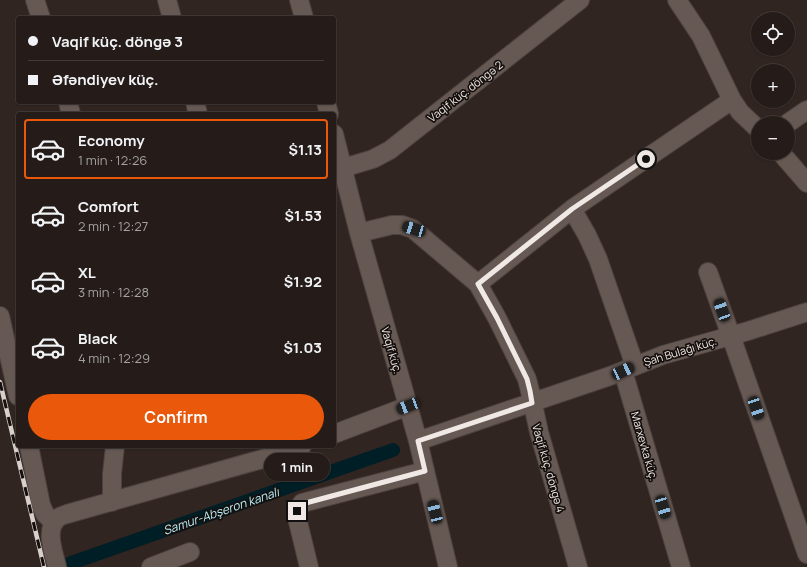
<!DOCTYPE html>
<meta charset="utf-8">
<style>
body{margin:0;font-family:Manrope,sans-serif;background:#2d2522;color:#f1f3f6;height:100vh;display:flex;flex-direction:column;font-size:15px;white-space:nowrap}
*{box-sizing:border-box;margin:0}
p{font-size:13px;color:#a3a1a2}
.icon{flex:none;width:22px;height:22px;fill:none;stroke:currentColor;stroke-width:2;stroke-linecap:round;stroke-linejoin:round}
.map{position:relative;flex:1;overflow:hidden}
.drawer{position:absolute;left:16px;top:112px;width:320px;height:336px;display:flex;flex-direction:column;background:#251c19;border-radius:4px;box-shadow:0 1px 3px #0004,0 0 0 1px #423a38}
.drawer>*{flex:none}
.hud{position:absolute;left:16px;top:16px;width:320px;height:88px;border-radius:4px;box-shadow:0 1px 3px #0004,0 0 0 1px #423a38;display:grid;align-content:center;height:88px;padding:0 12px;background:#251c19}
.controls{position:absolute;left:751px;top:12px;display:grid;gap:8px}
.controls a{display:grid;place-items:center;width:44px;height:44px;border-radius:50%;background:#251c19;box-shadow:0 1px 3px #0004,0 0 0 1px #423a38;font-size:20px}
.end{position:absolute;width:18px;height:18px;margin:-9px;border:5px solid #f0e8e4;background:#111;box-shadow:0 0 0 2px #111}
.from{border-radius:50%}
.bubble{position:absolute;height:28px;border-radius:14px;background:#251c19;box-shadow:0 1px 3px #0004,0 0 0 1px #423a38;font-size:13px;font-weight:700;line-height:28px;text-align:center}
.car{position:absolute;width:12px;height:24px;margin:-12px -6px;border-radius:5px;box-shadow:0 0 3px 1px #0007;background:linear-gradient(#222 24%,#8ab4d8 0 40%,#222 0 76%,#8ab4d8 0 86%,#222 0)}
.hud b{display:flex;align-items:center;gap:14px;height:38px;font-size:15px}
.hud b+b{border-top:1px solid #423a38}
.hud i{width:10px;height:10px;background:#f1f3f6}
ul{padding:7px 0 0;list-style:none}
li{display:flex;align-items:center;gap:12px;height:60px;margin:0 8px 6px;padding:0 4px;border:2px solid transparent;border-radius:4px}
li div{flex:1}
li b{display:block;font-size:15px}
li em{font-style:normal;font-weight:700}
li.selected{border-color:#ea580c}
li>.icon{width:36px;height:36px;stroke-width:1.5}
.button{display:flex;gap:8px;margin-top:auto;padding:8px 12px}
.button a{flex:1;height:46px;border-radius:24px;background:#ea580c;color:#fff;font-size:16px;font-weight:700;line-height:46px;text-align:center}
.map>svg:first-child{display:block}
.lines{fill:none;stroke-linecap:round;stroke-linejoin:round}
.canal{stroke:#001e25;stroke-width:14}
.minor-casing{stroke:#4c423e;stroke-width:20}
.minor{stroke:#665853;stroke-width:18}
.rail-casing{stroke:#d9d0cc;stroke-width:4.5}
.rail{stroke:#15100e;stroke-width:3;stroke-dasharray:9;stroke-linecap:butt}
.route{stroke:#f0e8e4;stroke-width:5}
.labels{text-anchor:middle;dominant-baseline:central;stroke-width:3.5;stroke-linejoin:round;paint-order:stroke}
.street-label{font-size:11px;fill:#f0e8e4;stroke:#15100e}
.water-label{font-size:12px;font-style:italic;fill:#b7effa;stroke:#15100e}
</style>
<div class="map">
<svg width="807" height="567" viewBox="0 0 807 567">
<rect width="100%" height="100%" fill="#312521"/>
<g class="lines">
<!-- canal -->
<path class="canal" d="M71,563L393,450"/>
<defs>
<path id="minor" d="M35,0L41,18
M167,0L172,18
M299,0L304,18
M677,0L701,36L732,100L740,112L758,129
M68,102L71,114
M195,102L198,114
M326,102L329,114
M788,123L807,110
M334,134L359,233L418,441L448,567
M781,153L807,183
M343,168L373,159L390,150L580,0
M572,209L587,235L598,259L635,366
M359,233L392,225H402L413,229L478,284L572,209L732,100
M708,272L731,336L807,554
M478,284L497,318L527,379L530,391L539,432L578,567
M0,316L18,396
M623,371L681,567
M334,434L408,406
M418,441L610,376L663,355L748,331L807,312
M29,446L41,505L45,514L54,523
M112,502V474L115,446
M57,567C54,553 44,529 58,518C60,516 64,515 67,514L280,454L302,446
M151,567L190,552
M309,567L298,522L297,511L302,503L425,471"/>
</defs>
<!-- minor casing -->
<use href="#minor" class="minor-casing"/>
<!-- minor -->
<use href="#minor" class="minor"/>
<defs>
<path id="rail" d="M0,382L44,567"/>
</defs>
<!-- rail casing -->
<use href="#rail" class="rail-casing"/>
<!-- rail -->
<use href="#rail" class="rail"/>
</g>
<g class="lines">
<!-- route -->
<path class="route" d="M297,511L302,504L425,471L418,441L532,403L530,391L527,379L497,318L478,284L572,209L646,159"/>
</g>
<g class="labels">
<!-- street labels -->
<g class="street-label">
<text transform="translate(465 91) rotate(-38)">Vaqif küç. döngə 2</text>
<text transform="translate(392 350) rotate(74)">Vaqif küç.</text>
<text transform="translate(680 351) rotate(-17)">Şah Bulağı küç.</text>
<text transform="translate(645 446) rotate(74)">Marxevka küç.</text>
<text transform="translate(549 468) rotate(74)">Vaqif küç. döngə 4</text>
</g>
<!-- water labels -->
<g class="water-label">
<text transform="translate(221 511) rotate(-19)">Samur-Abşeron kanalı</text>
</g>
</g>
</svg>
<div class="controls">
<a><svg class="icon" aria-label="locate" viewBox="0 0 24 24"><circle cx="12" cy="12" r="6"/><path d="M12 2v4M12 18v4M2 12h4M18 12h4"/></svg></a>
<a>+</a>
<a>−</a>
</div>
<i class="end from" style="left:646px;top:159px"></i>
<i class="end" style="left:297px;top:511px"></i>
<div class="bubble" style="left:264px;top:453px;width:66px">1 min</div>
<i class="car" style="left:414px;top:229px;rotate:287deg"></i>
<i class="car" style="left:722px;top:310px;rotate:340deg"></i>
<i class="car" style="left:623px;top:371px;rotate:65deg"></i>
<i class="car" style="left:408px;top:406px;rotate:249deg"></i>
<i class="car" style="left:756px;top:408px;rotate:161deg"></i>
<i class="car" style="left:663px;top:507px;rotate:163deg"></i>
<i class="car" style="left:435px;top:512px;rotate:346deg"></i>
<div class="hud">
<b><i class="from"></i>Vaqif küç. döngə 3</b>
<b><i></i>Əfəndiyev küç.</b>
</div>
<section class="drawer">
<ul>
<li class="selected"><svg class="icon" aria-label="car" viewBox="0 0 24 24"><path d="M5 17H2v-5l4-1 3-4h7l3 4 3 1v5h-3M9 17h6M6 11h13"/><circle cx="7" cy="17" r="2"/><circle cx="17" cy="17" r="2"/></svg><div><b>Economy</b><p>1 min · 12:26</p></div><em>$1.13</em></li>
<li><svg class="icon" aria-label="car" viewBox="0 0 24 24"><path d="M5 17H2v-5l4-1 3-4h7l3 4 3 1v5h-3M9 17h6M6 11h13"/><circle cx="7" cy="17" r="2"/><circle cx="17" cy="17" r="2"/></svg><div><b>Comfort</b><p>2 min · 12:27</p></div><em>$1.53</em></li>
<li><svg class="icon" aria-label="car" viewBox="0 0 24 24"><path d="M5 17H2v-5l4-1 3-4h7l3 4 3 1v5h-3M9 17h6M6 11h13"/><circle cx="7" cy="17" r="2"/><circle cx="17" cy="17" r="2"/></svg><div><b>XL</b><p>3 min · 12:28</p></div><em>$1.92</em></li>
<li><svg class="icon" aria-label="car" viewBox="0 0 24 24"><path d="M5 17H2v-5l4-1 3-4h7l3 4 3 1v5h-3M9 17h6M6 11h13"/><circle cx="7" cy="17" r="2"/><circle cx="17" cy="17" r="2"/></svg><div><b>Black</b><p>4 min · 12:29</p></div><em>$1.03</em></li>
</ul>
<div class="button"><a>Confirm</a></div>
</section>
</div>
